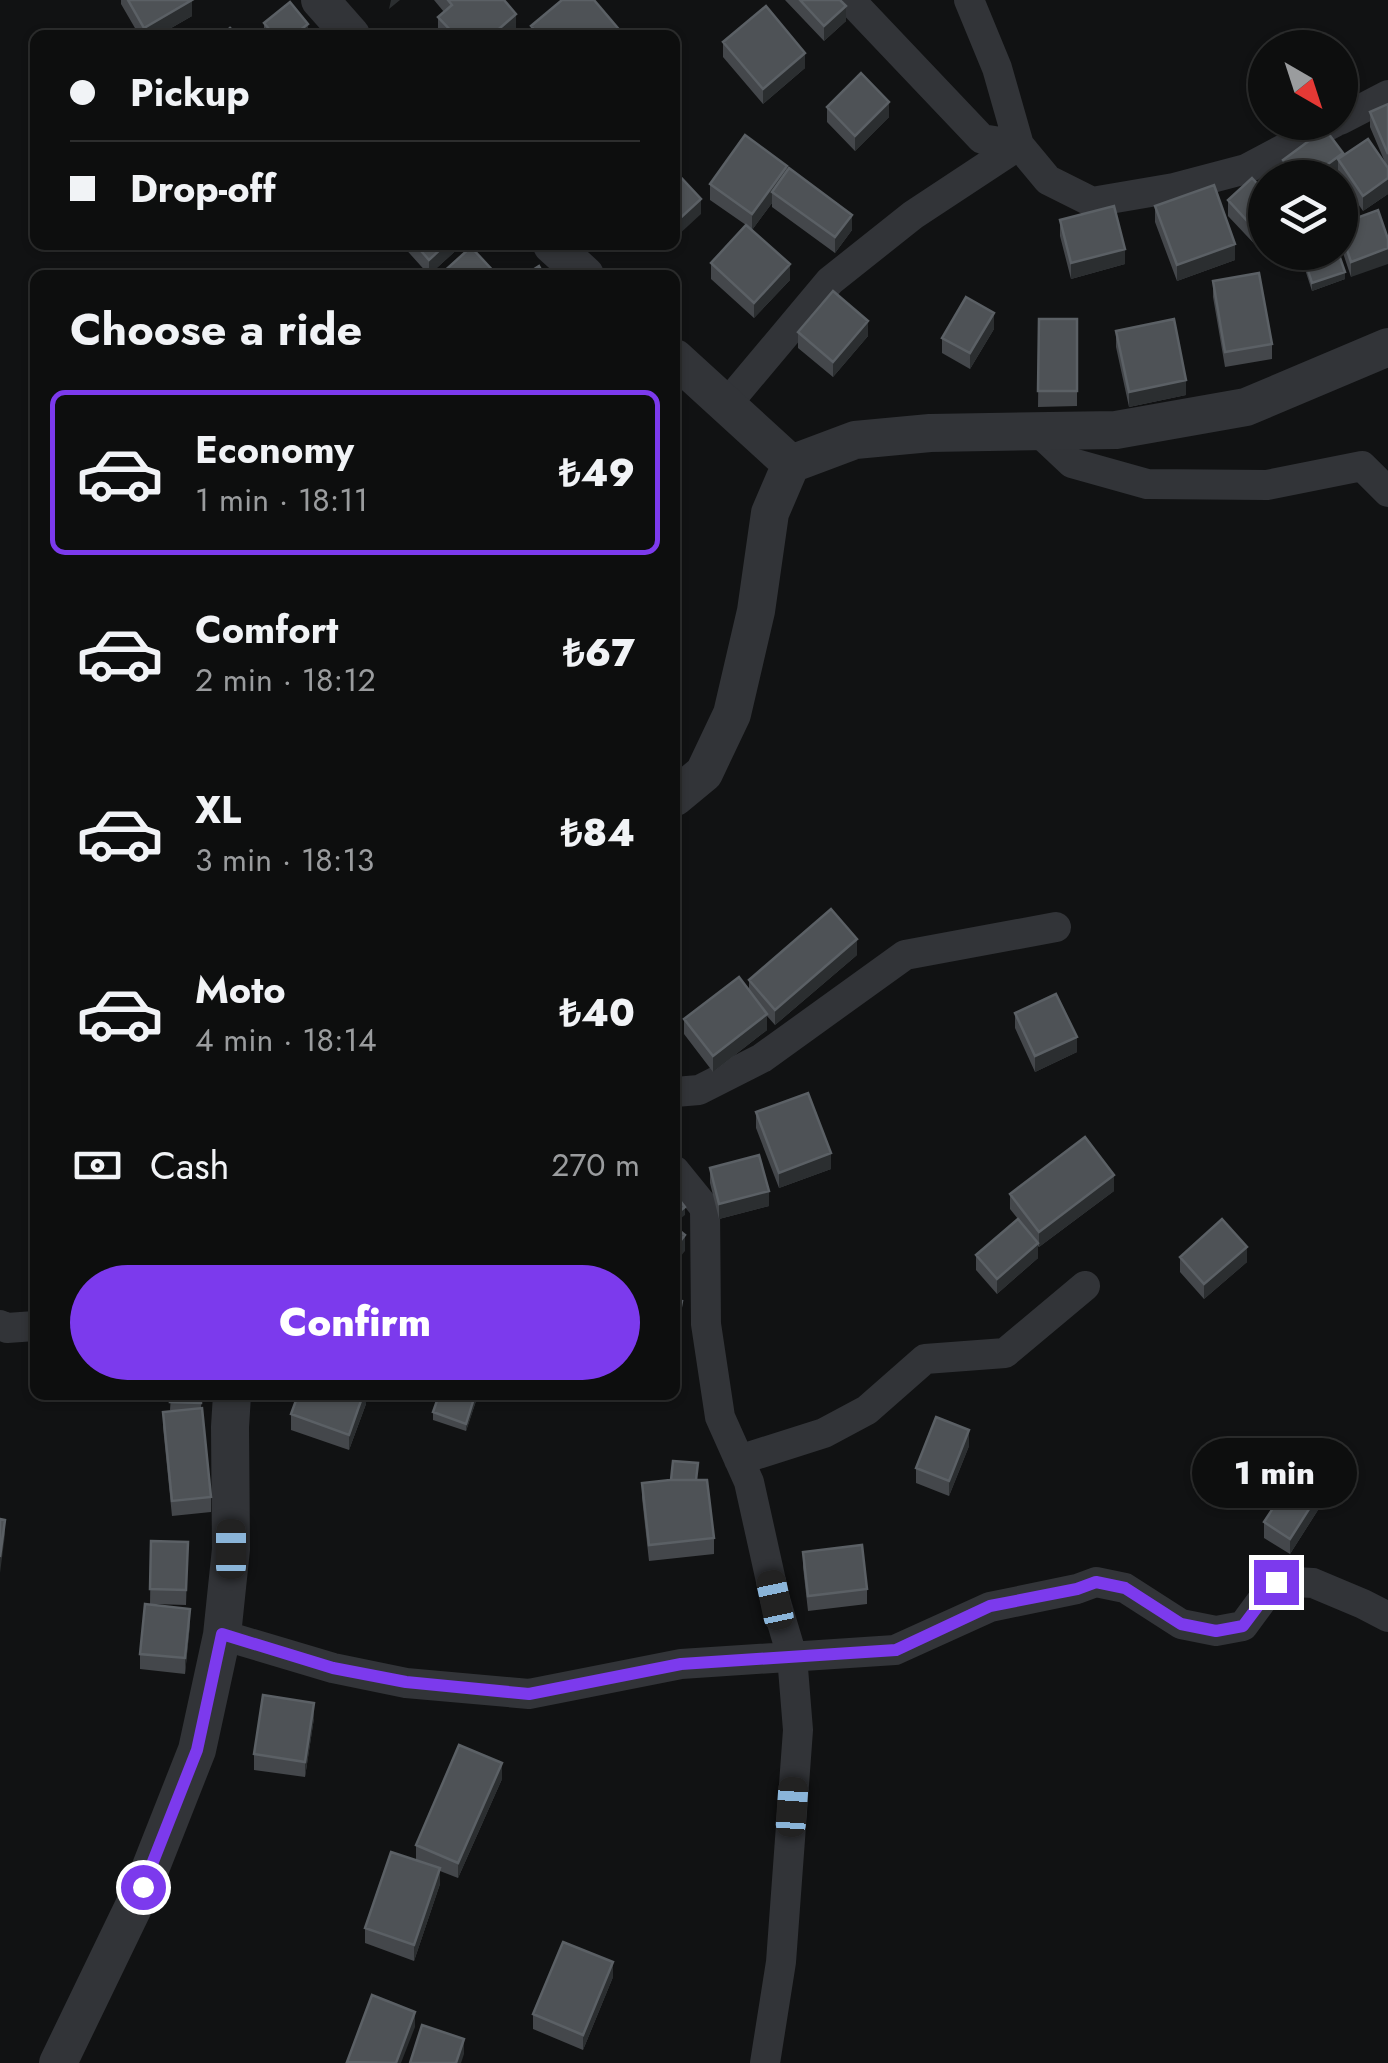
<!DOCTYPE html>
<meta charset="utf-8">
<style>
body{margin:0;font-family:Jost,sans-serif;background:#1b1c1c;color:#f1f3f6;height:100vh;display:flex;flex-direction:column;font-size:38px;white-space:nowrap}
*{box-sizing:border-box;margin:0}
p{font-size:32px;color:#9a9c9e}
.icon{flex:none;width:55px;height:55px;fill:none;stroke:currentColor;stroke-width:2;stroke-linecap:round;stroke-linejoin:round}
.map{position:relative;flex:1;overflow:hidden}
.drawer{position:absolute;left:30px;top:270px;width:650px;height:1130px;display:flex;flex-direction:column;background:#0d0e0e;border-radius:15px;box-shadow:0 2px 8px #0004,0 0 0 2px #2d2e2e}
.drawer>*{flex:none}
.guide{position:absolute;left:30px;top:30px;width:650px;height:220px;border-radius:15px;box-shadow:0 2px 8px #0004,0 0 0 2px #2d2e2e;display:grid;align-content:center;height:220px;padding:0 40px;background:#0d0e0e}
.needle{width:65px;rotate:141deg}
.controls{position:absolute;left:1248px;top:30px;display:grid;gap:20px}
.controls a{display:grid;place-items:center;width:110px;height:110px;border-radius:50%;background:#0d0e0e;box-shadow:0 2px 8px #0004,0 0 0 2px #2d2e2e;font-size:50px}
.end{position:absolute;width:45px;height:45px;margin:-22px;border:12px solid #7c3aed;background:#fff;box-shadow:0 0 0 5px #fff}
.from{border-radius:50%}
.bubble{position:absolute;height:70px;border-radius:35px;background:#0d0e0e;box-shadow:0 2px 8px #0004,0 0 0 2px #2d2e2e;font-size:32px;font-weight:800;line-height:70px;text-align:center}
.car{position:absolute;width:30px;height:60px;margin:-30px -15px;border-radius:12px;box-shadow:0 0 8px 2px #0007;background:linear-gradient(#222 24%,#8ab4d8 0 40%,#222 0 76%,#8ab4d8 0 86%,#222 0)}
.guide b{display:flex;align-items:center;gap:35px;height:95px;font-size:38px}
.guide b+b{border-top:2px solid #2d2e2e}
.guide i{width:25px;height:25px;background:#f1f3f6}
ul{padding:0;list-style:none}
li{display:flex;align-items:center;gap:30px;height:165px;margin:0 20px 15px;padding:0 20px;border:5px solid transparent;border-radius:15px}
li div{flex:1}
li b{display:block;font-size:38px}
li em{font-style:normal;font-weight:800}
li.current{border-color:#7c3aed}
li>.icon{width:90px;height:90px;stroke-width:1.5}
h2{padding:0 40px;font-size:45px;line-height:120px}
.pay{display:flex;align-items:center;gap:25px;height:110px;padding:0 40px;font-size:38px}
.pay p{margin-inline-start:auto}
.button{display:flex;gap:20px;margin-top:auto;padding:20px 40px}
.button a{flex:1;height:115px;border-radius:60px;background:#7c3aed;color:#fff;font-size:40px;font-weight:800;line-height:115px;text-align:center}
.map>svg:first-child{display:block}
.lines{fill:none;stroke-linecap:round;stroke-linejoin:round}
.minor{stroke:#323438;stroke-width:30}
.tertiary{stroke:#323438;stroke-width:38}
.wall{fill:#44474b}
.shaded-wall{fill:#2b2e30}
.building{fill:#4e5256;stroke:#5b6065;stroke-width:2.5}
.route{stroke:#7c3aed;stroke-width:12}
</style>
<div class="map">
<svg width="1388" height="2063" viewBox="0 0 1388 2063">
<rect width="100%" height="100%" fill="#111213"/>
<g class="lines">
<!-- minor -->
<path class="minor" d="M850,0L982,139L1019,145L1048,180L1092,202L1174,188L1246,169L1335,122
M1340,120L1388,95
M726,405L830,281L913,215L1019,145L997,68L969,0
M1038,431L1072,463L1147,484L1267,485L1362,466L1388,492
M675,1092L699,1090L762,1058L905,955L1056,927
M675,1171L705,1208L706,1324L720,1417L749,1482L775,1599L792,1656L798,1730L781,1962L765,2063
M0,1325L7,1328L35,1326
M739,1460L824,1433L867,1410L925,1359L1005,1353L1085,1286
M222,1635L333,1668L406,1683L529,1694L681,1664L895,1650L990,1607L1077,1589L1096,1582L1125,1588L1181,1624L1216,1631L1243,1626L1276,1581L1313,1583L1363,1604L1388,1617"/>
<!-- tertiary -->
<path class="tertiary" d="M320,0L351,35
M552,245L585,275
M675,358L791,464
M675,797L704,773L732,714L756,611L770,513L791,464L855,440L930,433L1116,430L1246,407L1388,347
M58,2063L143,1887L197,1750L222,1635L231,1549L230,1427L232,1395"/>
</g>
<!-- wall -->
<path class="wall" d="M121,0H192V16L159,35H139L121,4Z
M434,0H504L516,29L510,35H441L438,32V17L444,12Z
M785,0H840L846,21L824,41Z
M264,23L308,32L304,35H268L264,30Z
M723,42L805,68L763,104L723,57Z
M1388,104V194L1363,211L1338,175V171L1330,178H1285L1283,175V160L1343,156L1387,167L1370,127V112Z
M827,107L889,117L855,151L827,122Z
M787,170L852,230L835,253L772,207V203L752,230L790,280L754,318L711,279V263L746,225L710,200V184Z
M1265,192L1261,251L1228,216V200Z
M1155,206L1235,260L1177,281L1155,222Z
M1060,220L1125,264L1071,279L1060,236Z
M1340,224L1388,239L1351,277L1340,244Z
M402,245H462L429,275Z
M1302,252L1345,279L1312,291L1302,260Z
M1213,281L1272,344V359L1225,367L1213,297Z
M1039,319H1077V406L1038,407Z
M994,329L970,369L942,353V338Z
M1116,331L1186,395L1129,407L1116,347Z
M798,332L868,336L833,377L798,348Z
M857,955L775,1025L767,1016V1030L713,1072L684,1034V1019L749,991V980Z
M1015,1013L1077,1052L1035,1072L1015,1028Z
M756,1112L831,1169L779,1188L756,1128Z
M710,1168L769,1206L719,1219L710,1183Z
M1114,1191L1039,1247L1038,1246V1258L997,1294L976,1270V1255L1018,1219L1010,1209V1194Z
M1180,1257L1247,1262L1204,1299L1180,1272Z
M171,1395H202L201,1408L211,1497V1512L172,1516L163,1427V1412L180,1410H170Z
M366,1395V1404L349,1450L291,1430V1414Z
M478,1395L466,1431L433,1420V1412Z
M969,1446L949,1496L916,1483V1468Z
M697,1480L714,1538V1554L649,1561L642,1498V1483Z
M1318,1510L1290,1554L1264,1538V1522Z
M151,1541L188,1542L186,1605L152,1604L190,1624L185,1674L140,1669V1654L150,1604Z
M803,1552L867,1589V1604L808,1611L803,1567Z
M314,1718L305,1777L254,1770V1754Z
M502,1779L458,1878L440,1871V1884L414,1961L365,1943V1928L416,1860V1845Z
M613,1977L583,2050L533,2029V2014Z"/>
<!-- shaded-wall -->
<path class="shaded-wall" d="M192,0V16L159,35H144V28Z
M391,0H400L389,9Z
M846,6V21L824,41V26Z
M516,14V29L510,35H492Z
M308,24V32L304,35H294Z
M805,53V68L763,104V89Z
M889,102V117L855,151V136Z
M1343,153V166L1338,159V171L1330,178H1309Z
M787,166V181L772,192V203L752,230V214Z
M1388,178V194L1363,211V196Z
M701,199V214L675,238V223Z
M852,215V230L835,253V237Z
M1265,232V247L1261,251V236Z
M1235,244V260L1177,281V265Z
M445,245H462L429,275V260Z
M1388,248V264L1351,277V262Z
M1125,249V264L1071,279V263Z
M790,264V280L754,318V303Z
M1345,272V279L1312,291V283Z
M994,313V329L970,369V353Z
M868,321V336L833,377V362Z
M1186,380V395L1129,407V392Z
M857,939V955L775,1025V1010Z
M767,1014V1030L713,1072V1056Z
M1077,1037V1052L1035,1072V1056Z
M831,1153V1169L779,1188V1173Z
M1114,1175V1191L1039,1247V1232Z
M769,1191V1206L719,1219V1204Z
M685,1207V1215L675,1223V1215Z
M685,1235V1251L675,1263V1248Z
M1038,1243V1258L997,1294V1279Z
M1247,1247V1262L1204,1299V1284Z
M682,1301V1317L675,1353V1338Z
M363,1395H366V1404L349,1450V1435Z
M475,1395H478L466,1431V1424Z
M969,1430V1446L949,1496V1481Z
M1318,1495V1510L1290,1554V1539Z
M5,1520V1535L0,1573V1557Z
M190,1609V1624L185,1674V1658Z
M314,1703V1718L305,1777V1762Z
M502,1763V1779L458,1878V1863Z
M440,1868V1884L414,1961V1945Z
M613,1962V1977L583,2050V2035Z
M415,2012V2027L401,2063H396Z
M464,2039V2054L461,2063H456Z"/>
<!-- building -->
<path class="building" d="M128,0H192L144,28Z
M448,0H504L516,14L492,35H455L438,17L452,5Z
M562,0H594L622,33L620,35H539L531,26Z
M800,0H840L846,6L824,26Z
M290,2L308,24L294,35H274L264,23Z
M766,6L805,53L763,89L723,42Z
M230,28L237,35H222Z
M861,73L889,102L855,136L827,107Z
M1388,104V154L1370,112Z
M1325,129L1343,153L1309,178H1296L1283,160Z
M745,135L787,166L752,214L710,184Z
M1368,139L1388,168V178L1363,196L1338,159Z
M789,168L852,215L835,237L772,192Z
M675,171L701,199L675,223Z
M1252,178L1265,192V232L1261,236L1228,200Z
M1214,185L1235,244L1177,265L1155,206Z
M1114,206L1125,249L1071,263L1060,220Z
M1378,210L1388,239V248L1351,262L1340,229V224Z
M746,225L790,264L754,303L711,263Z
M416,245H445L429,260Z
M471,247L497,275H440Z
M1302,252H1338L1345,272L1312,283Z
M539,266L544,275H525Z
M1259,273L1272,344L1225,352L1213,281Z
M833,291L868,321L833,362L798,332Z
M966,297L994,313L970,353L942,338Z
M1039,319H1077V391H1038Z
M1174,319L1186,380L1129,392L1116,331Z
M831,909L857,939L775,1010L749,980Z
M739,977L767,1014L713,1056L684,1019Z
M1056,994L1077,1037L1035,1056L1015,1013Z
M808,1093L831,1153L779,1173L756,1112Z
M1085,1137L1114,1175L1039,1232L1010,1194Z
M759,1155L769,1191L719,1204L710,1168Z
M675,1194L685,1207L675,1215Z
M1018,1219L1038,1243L997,1279L976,1255Z
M1222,1219L1247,1247L1204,1284L1180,1257Z
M675,1227L685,1235L675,1248Z
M675,1300L682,1301L675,1338Z
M171,1395H201V1403L170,1402Z
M298,1395H363L349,1435L291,1414Z
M439,1395H475L466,1424L433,1412Z
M202,1408L211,1497L172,1501L163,1412Z
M936,1417L969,1430L949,1481L916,1468Z
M673,1461L698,1463L696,1480H671Z
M1292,1479L1318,1495L1290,1539L1264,1522Z
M670,1480H707L714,1538L649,1545L642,1483Z
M0,1519L5,1520L0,1557Z
M151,1541L188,1542L186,1590L150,1589Z
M862,1545L867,1589L808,1596L803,1552Z
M145,1604L190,1609L185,1658L140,1654Z
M263,1695L314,1703L305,1762L254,1754Z
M459,1745L502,1763L458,1863L416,1845Z
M391,1852L440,1868L414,1945L365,1928Z
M563,1942L613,1962L583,2035L533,2014Z
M372,1995L415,2012L396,2063L347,2062Z
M422,2025L464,2039L456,2063H410Z"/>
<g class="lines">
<!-- route -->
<path class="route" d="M143,1887L197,1750L222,1634L333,1668L406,1682L529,1694L681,1664L896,1650L990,1606L1077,1589L1096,1582L1125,1588L1181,1624L1216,1631L1243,1626L1276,1582"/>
</g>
</svg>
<div class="controls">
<a><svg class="needle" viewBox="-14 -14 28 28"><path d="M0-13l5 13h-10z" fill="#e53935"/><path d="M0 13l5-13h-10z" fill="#9a9c9e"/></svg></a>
<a><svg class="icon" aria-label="layers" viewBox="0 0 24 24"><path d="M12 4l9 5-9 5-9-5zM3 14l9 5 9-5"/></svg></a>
</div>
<i class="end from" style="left:143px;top:1887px"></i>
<i class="end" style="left:1276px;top:1582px"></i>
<div class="bubble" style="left:1192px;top:1438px;width:165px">1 min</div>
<i class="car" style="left:231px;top:1549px;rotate:0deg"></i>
<i class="car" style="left:775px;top:1600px;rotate:348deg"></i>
<i class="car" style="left:792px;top:1807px;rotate:4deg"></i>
<div class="guide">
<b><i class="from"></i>Pickup</b>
<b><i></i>Drop-off</b>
</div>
<section class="drawer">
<h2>Choose a ride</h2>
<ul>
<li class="current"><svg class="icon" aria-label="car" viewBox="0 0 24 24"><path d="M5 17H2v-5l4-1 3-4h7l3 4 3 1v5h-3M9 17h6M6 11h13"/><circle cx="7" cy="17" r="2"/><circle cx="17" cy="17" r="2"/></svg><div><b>Economy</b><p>1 min · 18:11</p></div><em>₺49</em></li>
<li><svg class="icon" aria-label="car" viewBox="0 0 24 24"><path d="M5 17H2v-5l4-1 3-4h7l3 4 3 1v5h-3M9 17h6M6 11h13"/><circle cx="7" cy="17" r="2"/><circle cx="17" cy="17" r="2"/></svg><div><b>Comfort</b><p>2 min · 18:12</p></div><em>₺67</em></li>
<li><svg class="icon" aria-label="car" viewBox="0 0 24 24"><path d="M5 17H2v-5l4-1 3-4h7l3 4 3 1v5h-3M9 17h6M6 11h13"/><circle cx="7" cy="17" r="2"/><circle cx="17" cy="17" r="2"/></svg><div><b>XL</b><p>3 min · 18:13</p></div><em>₺84</em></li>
<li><svg class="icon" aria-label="car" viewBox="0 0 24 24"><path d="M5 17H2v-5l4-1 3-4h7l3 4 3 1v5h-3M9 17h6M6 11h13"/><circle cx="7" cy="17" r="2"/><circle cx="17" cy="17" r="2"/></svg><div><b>Moto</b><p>4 min · 18:14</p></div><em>₺40</em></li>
</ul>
<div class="pay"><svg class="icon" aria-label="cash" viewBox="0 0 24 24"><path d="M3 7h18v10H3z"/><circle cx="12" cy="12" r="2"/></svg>Cash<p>270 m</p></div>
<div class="button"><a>Confirm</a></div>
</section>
</div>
